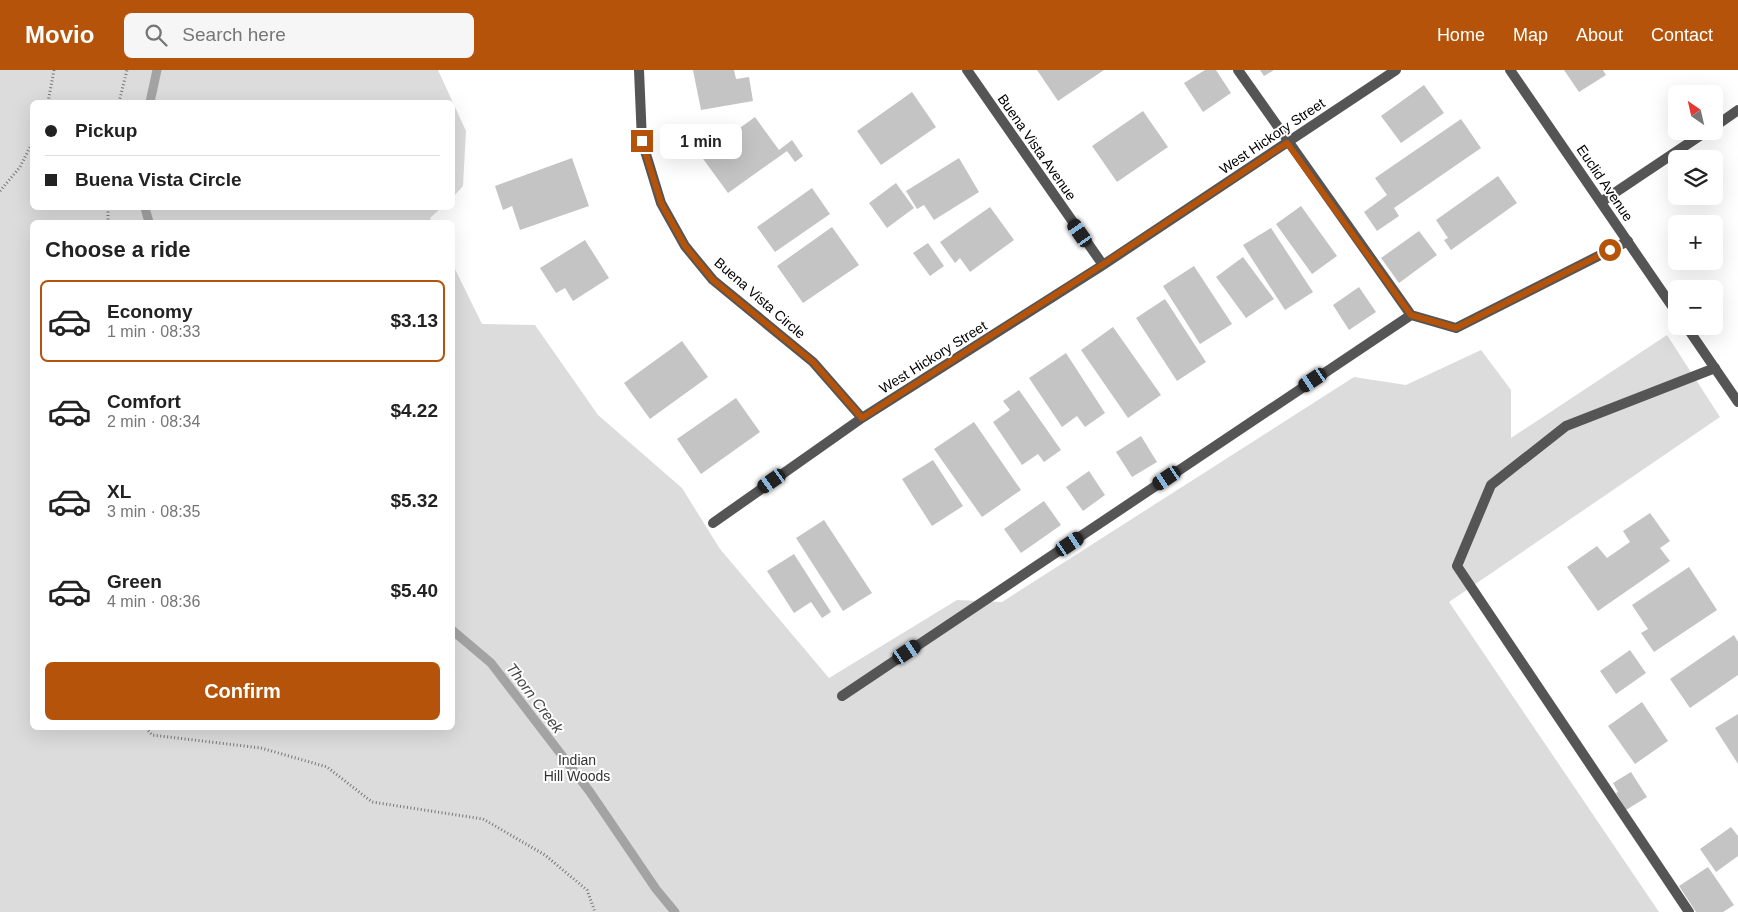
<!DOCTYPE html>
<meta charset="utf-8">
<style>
body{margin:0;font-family:Arial,sans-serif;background:#f6f6f6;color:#222;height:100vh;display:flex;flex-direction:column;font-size:19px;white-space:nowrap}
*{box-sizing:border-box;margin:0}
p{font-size:16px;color:#767676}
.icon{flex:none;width:28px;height:28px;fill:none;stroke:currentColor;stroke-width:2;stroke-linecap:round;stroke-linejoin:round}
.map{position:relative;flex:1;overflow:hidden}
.drawer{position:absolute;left:30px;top:150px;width:425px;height:510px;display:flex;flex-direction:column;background:#fff;border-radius:8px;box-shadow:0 5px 20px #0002}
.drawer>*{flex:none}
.top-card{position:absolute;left:30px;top:30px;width:425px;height:110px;border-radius:8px;box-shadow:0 5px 20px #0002;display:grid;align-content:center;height:110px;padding:0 15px;background:#fff}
.needle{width:32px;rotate:326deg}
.tools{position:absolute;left:1668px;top:15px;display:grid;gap:10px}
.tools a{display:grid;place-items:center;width:55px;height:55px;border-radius:8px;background:#fff;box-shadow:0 5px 20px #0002;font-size:25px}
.end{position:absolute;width:22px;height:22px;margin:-11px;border:6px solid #b45309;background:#fff;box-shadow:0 0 0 2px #fff}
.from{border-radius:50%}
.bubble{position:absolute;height:35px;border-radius:8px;background:#fff;box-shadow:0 5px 20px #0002;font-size:16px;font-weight:600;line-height:35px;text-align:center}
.car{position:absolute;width:15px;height:30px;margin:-15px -8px;border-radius:6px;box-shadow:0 0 4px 1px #0007;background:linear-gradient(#222 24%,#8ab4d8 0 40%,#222 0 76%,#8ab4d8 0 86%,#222 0)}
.top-card b{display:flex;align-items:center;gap:18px;height:48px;font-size:19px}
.top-card b+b{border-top:1px solid #e0e0e0}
.top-card i{width:12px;height:12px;background:#222}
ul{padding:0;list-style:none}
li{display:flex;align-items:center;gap:15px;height:82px;margin:0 10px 8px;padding:0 5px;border:2px solid transparent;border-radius:8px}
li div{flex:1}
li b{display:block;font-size:19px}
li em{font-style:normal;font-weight:600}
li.on{border-color:#b45309}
li>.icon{width:45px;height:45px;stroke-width:1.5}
h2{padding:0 15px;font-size:22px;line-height:60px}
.action{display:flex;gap:10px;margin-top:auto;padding:10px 15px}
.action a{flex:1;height:58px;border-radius:8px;background:#b45309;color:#fff;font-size:20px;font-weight:600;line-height:58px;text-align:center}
header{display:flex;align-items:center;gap:30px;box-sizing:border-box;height:70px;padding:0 25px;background:#b45309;color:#fff}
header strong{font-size:24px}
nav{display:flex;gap:28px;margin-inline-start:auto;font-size:18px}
.search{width:350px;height:45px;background:#f6f6f6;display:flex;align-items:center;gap:12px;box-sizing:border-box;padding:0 18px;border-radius:8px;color:#767676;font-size:19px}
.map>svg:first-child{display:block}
.green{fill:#dcdcdc}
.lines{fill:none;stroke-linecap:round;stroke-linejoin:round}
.stream{stroke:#a3a3a3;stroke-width:9}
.building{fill:#c4c4c4}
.path{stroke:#777;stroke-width:3;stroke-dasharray:1 2.5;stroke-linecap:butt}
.service{stroke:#555;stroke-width:10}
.minor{stroke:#555;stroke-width:10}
.route{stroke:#b45309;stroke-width:6}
.labels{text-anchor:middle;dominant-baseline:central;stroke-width:4;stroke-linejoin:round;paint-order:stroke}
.street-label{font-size:14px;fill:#000;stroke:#fff}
.park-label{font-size:14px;fill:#333;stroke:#fff}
.water-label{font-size:15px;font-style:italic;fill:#444;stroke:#fff}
</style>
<header>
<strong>Movio</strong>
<div class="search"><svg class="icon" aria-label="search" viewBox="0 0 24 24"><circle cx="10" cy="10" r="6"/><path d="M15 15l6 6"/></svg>Search here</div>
<nav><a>Home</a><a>Map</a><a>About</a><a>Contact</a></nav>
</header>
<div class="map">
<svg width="1738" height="842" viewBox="0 0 1738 842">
<rect width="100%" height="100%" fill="#fff"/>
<!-- green -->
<path class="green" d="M0,0H438L466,61L463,116L453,127L452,32H32V138H441L430,148L432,152H32V658H452L453,195L482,254L535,255L598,345L682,418L720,479L829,608L957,530L1002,532L1354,307L1406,315L1481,280L1511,320V368L1667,265L1720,347L1449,532L1659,842H0Z"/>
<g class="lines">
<!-- stream -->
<path class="stream" d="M150,32L157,0
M145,138L149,152
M452,560L491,593L590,722L656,819L675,842"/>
</g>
<!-- building -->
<path class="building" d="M693,0H734L736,9L749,7L753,31L701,40Z
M1037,0H1104L1058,31Z
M1205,0H1216L1231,23L1203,42L1184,13Z
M1260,0H1274L1264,6Z
M1564,0H1603L1606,5L1579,22Z
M1424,15L1444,43L1401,73L1381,46Z
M912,22L936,57L881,95L857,61Z
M1143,41L1168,77L1117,112L1092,76Z
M755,47L779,80L792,70L803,86L795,92L787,81L728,123L701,86Z
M1461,49L1481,78L1394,138L1399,146L1377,161L1364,142L1387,125L1375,108Z
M572,88L589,136L520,160L512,136L503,140L495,116Z
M959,88L979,122L934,150L924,135L917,139L906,121Z
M1498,106L1517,133L1451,180L1444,170L1448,168L1436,150Z
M896,113L914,138L887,158L869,133Z
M812,118L830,144L775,182L757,157Z
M1301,136L1337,186L1312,204L1276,154Z
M990,137L1014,170L970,202L960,188L955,193L940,172Z
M832,157L859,195L803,233L777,196Z
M1271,158L1313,222L1285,240L1243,175Z
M1419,161L1437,185L1399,213L1381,188Z
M585,170L609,208L573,231L565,218L556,223L540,198Z
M928,173L944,196L930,206L913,183Z
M1243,187L1274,229L1246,248L1216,207Z
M1194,196L1232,254L1200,274L1163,216Z
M1359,217L1376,242L1349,260L1333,235Z
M1165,229L1206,292L1177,311L1136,248Z
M1113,257L1161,325L1128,348L1081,280Z
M682,271L708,307L650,349L624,313Z
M1066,283L1105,343L1085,357L1077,346L1062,357L1029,308Z
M1019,320L1061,380L1044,392L1038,384L1022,395L993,352L1010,340L1003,331Z
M736,328L760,362L701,404L677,369Z
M974,352L1021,420L982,447L934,379Z
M1141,366L1157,392L1132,407L1116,382Z
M933,390L963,436L932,456L902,409Z
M1089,401L1105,425L1083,441L1066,417Z
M1044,431L1061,455L1021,483L1004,459Z
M1650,443L1670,471L1660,478L1670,491L1598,541L1567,497L1597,476L1607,488L1630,472L1623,461Z
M824,450L872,523L843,541L796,468Z
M794,484L831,542L822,548L811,532L794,543L767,501Z
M1689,497L1717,540L1654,582L1641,563L1648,559L1632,535Z
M1734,565L1738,572V605L1690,638L1670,609Z
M1630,580L1646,603L1616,624L1600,601Z
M1642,632L1668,671L1635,694L1608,656Z
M1738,644V694L1715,658Z
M1631,702L1647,727L1626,740L1616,723L1618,722L1613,713Z
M1731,757L1738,766V786L1716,802L1700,779Z
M1708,797L1734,835L1723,842H1696L1679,816Z"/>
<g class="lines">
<!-- path -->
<path class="path" d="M48,32L54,0
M119,32L127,0
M0,121L20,97L32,73
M108,138V152
M146,658L152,665L261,678L327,697L372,732L483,749L545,785L587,820L595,842"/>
<!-- service -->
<path class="service" d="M1238,0L1411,245L1456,258L1628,171
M1714,57L1738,40
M1601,132L1707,61
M842,626L1411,245
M1689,842L1457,496L1491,415L1566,356L1715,298"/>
<!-- minor -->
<path class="minor" d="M639,0L642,71L661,133L685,176L713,210L813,292L862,348
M967,0L1103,195
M1510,0L1676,242
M1686,256L1738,332
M713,453L862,348L1103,195L1396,0"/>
</g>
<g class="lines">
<!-- route -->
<path class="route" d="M642,71L661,133L685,176L713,210L813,292L862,348L1102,195L1287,73L1411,245L1456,258L1610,180"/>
</g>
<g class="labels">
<!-- street labels -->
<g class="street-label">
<text transform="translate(1272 66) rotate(-34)">West Hickory Street</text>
<text transform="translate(1037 77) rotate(55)">Buena Vista Avenue</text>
<text transform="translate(1605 113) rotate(56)">Euclid Avenue</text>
<text transform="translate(760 228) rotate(41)">Buena Vista Circle</text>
<text transform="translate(933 287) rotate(-32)">West Hickory Street</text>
</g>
<!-- park labels -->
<g class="park-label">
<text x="577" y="690">Indian<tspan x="577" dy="16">Hill Woods</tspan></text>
</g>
<!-- water labels -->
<g class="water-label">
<text transform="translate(535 628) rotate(53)">Thorn Creek</text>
</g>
</g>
</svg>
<div class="tools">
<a><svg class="needle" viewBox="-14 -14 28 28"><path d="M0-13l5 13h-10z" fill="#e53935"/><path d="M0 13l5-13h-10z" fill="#767676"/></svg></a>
<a><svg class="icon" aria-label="layers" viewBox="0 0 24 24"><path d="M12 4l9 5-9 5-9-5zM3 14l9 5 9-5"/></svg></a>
<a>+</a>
<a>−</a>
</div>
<i class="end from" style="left:1610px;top:180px"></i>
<i class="end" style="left:642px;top:71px"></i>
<div class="bubble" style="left:660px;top:54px;width:82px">1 min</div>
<i class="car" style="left:1080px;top:163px;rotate:325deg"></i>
<i class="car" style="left:1313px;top:310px;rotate:236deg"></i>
<i class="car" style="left:1167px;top:408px;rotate:236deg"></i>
<i class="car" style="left:772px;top:411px;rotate:235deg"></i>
<i class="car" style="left:1070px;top:474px;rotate:56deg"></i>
<i class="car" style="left:907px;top:582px;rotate:56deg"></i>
<div class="top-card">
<b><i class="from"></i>Pickup</b>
<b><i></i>Buena Vista Circle</b>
</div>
<section class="drawer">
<h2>Choose a ride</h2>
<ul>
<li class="on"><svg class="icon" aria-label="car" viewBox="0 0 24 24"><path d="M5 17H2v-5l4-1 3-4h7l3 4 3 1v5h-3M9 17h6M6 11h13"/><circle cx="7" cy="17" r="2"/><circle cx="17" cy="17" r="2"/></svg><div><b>Economy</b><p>1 min · 08:33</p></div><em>$3.13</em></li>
<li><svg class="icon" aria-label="car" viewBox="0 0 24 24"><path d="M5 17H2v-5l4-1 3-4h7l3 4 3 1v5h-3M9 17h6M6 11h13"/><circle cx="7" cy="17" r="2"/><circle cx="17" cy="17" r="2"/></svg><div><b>Comfort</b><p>2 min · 08:34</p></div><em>$4.22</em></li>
<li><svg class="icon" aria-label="car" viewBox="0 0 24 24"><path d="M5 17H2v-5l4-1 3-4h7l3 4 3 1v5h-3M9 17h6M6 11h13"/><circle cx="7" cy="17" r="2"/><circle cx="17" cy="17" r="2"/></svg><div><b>XL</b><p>3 min · 08:35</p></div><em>$5.32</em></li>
<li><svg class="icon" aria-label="car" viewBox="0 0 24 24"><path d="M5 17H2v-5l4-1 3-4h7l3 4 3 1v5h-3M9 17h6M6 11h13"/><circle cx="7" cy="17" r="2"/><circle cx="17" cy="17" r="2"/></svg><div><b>Green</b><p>4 min · 08:36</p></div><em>$5.40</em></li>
</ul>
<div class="action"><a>Confirm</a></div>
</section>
</div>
